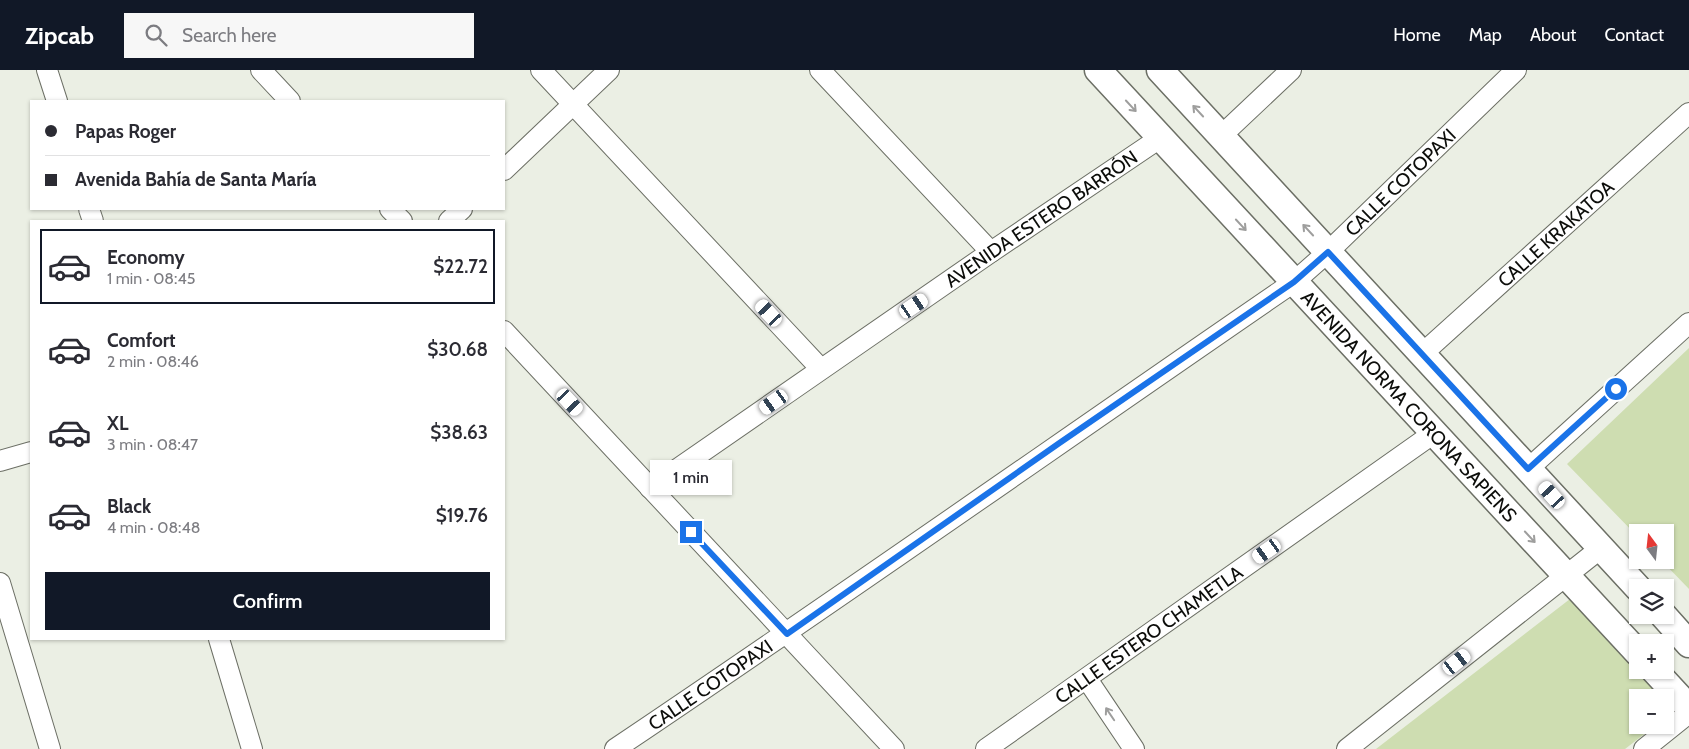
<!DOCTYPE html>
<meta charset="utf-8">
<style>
body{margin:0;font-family:Cabin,sans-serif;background:#f7f7f7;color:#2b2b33;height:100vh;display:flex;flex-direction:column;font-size:19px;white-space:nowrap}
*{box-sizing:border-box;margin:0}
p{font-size:16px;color:#7c7c81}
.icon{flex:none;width:28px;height:28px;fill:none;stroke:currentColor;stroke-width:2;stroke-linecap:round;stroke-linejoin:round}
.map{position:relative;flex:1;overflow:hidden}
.sheet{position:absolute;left:30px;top:150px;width:475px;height:420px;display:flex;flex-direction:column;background:#fff;border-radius:0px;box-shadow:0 1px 4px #0004}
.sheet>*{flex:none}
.guide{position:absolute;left:30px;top:30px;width:475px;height:110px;border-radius:0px;box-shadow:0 1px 4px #0004;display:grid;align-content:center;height:110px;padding:0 15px;background:#fff}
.needle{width:32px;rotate:345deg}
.controls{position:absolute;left:1629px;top:454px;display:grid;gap:10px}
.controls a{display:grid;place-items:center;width:45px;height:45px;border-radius:0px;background:#fff;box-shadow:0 1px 4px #0004;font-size:25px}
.end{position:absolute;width:22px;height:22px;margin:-11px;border:6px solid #1a73e8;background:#fff;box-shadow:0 0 0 2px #fff}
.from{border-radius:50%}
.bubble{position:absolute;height:35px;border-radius:0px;background:#fff;box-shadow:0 1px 4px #0004;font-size:16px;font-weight:600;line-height:35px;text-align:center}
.car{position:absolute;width:15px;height:30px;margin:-15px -8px;border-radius:6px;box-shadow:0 0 4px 1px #0007;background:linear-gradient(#fff 24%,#345 0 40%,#fff 0 76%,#345 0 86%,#fff 0)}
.guide b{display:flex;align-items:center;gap:18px;height:48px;font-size:19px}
.guide b+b{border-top:1px solid #e1e1e2}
.guide i{width:12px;height:12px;background:#2b2b33}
ul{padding:9px 0 0;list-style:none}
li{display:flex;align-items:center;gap:15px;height:75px;margin:0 10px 8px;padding:0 5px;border:2px solid transparent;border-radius:0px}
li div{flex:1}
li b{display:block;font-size:19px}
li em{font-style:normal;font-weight:600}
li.selected{border-color:#111827}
li>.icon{width:45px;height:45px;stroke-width:1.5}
.primary-button{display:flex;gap:10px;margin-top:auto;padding:10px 15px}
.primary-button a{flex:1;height:58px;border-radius:0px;background:#111827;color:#fff;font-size:20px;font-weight:600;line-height:58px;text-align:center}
header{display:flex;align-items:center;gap:30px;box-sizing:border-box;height:70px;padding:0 25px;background:#111827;color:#fff}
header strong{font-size:24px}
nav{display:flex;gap:28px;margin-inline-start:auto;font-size:18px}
.search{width:350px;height:45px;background:#f7f7f7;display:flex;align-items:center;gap:12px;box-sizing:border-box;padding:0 18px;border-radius:0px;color:#7c7c81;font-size:19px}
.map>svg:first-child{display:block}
.green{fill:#ceddb1}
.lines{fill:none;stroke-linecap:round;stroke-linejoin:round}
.minor-casing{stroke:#6c6f65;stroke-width:22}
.tertiary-casing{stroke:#6c6f65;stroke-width:29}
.minor{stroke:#fff;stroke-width:20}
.tertiary{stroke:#fff;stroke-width:26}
.oneway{stroke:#9e9e9d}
.route{stroke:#1a73e8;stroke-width:6}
.labels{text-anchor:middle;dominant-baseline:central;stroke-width:5;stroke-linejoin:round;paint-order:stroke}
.street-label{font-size:19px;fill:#0c0d0a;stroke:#f8fdf1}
</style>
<header>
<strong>Zipcab</strong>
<div class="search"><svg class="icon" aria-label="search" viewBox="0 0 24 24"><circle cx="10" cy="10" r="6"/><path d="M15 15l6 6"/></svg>Search here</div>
<nav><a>Home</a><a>Map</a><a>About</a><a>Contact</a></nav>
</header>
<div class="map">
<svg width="1689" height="679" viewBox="0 0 1689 679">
<rect width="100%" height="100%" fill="#ebefe4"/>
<!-- green -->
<path class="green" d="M1689,278V519L1661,490H1665V462H1638L1637,466L1567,394Z
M1570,529L1660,627L1638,628V655H1656L1625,679H1376Z"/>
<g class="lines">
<defs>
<g id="minor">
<path d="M47,0L57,31"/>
<path d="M261,0L290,31"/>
<path d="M541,0L821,299"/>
<path d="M820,0L991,182"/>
<path d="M1221,66L1291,0"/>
<path d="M504,100L609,0"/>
<path d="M89,139L93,151"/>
<path d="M390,139L402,151"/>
<path d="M449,151L462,139"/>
<path d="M504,261L894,679"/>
<path id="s1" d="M1422,284L1689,43"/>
<path d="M0,391L31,382"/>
<path d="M1528,399L1689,253"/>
<path id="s2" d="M650,418L991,182L1160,68"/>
<path d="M0,513L50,679"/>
<path d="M219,569L252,679"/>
<path d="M1087,609L1134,679"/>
<path id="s3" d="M615,679C843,526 1068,367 1294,212L1328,182L1516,0"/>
<path id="s4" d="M986,679L1434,363"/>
<path d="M1347,679L1601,478"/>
<path d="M1644,679L1689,643"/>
</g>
<g id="tertiary">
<path id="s5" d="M1098,0L1638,583"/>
<path d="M1160,0L1638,518"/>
<path d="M1663,545L1689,574"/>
<path d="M1654,600L1689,638"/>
</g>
</defs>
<!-- minor casing -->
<use href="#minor" class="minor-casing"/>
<!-- tertiary casing -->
<use href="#tertiary" class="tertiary-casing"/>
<!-- minor -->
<use href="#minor" class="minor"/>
<!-- tertiary -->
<use href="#tertiary" class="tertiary"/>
</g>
<!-- one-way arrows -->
<defs><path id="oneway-shaft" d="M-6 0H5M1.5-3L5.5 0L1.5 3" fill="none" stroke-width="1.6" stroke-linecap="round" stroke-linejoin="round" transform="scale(1.25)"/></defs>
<g class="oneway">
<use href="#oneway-shaft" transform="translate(1131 36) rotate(47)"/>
<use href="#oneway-shaft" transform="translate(1198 41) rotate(-133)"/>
<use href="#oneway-shaft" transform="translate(1241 155) rotate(47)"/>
<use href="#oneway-shaft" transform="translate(1308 160) rotate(-133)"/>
<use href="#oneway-shaft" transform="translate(1530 467) rotate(47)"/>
<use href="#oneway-shaft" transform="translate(1110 644) rotate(-124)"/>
</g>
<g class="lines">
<!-- route -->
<path class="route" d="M691,462L787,564L1058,374L1294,212L1328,182L1528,399L1616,319"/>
</g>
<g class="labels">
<!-- street labels -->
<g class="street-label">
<text stroke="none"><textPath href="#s3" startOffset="970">CALLE COTOPAXI</textPath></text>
<text stroke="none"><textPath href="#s2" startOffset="475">AVENIDA ESTERO BARRÓN</textPath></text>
<text stroke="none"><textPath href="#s1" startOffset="180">CALLE KRAKATOA</textPath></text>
<text stroke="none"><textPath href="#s5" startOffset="458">AVENIDA NORMA CORONA SAPIENS</textPath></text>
<text stroke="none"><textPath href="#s4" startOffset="199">CALLE ESTERO CHAMETLA</textPath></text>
<text stroke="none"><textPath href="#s3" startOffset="115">CALLE COTOPAXI</textPath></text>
</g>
</g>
</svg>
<div class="controls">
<a><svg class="needle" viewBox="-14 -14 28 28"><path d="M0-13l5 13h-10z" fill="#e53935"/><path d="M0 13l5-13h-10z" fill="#7c7c81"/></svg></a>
<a><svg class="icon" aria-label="layers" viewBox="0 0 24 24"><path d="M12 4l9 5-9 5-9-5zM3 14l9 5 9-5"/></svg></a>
<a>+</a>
<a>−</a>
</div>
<i class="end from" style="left:1616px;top:319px"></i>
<i class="end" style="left:691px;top:462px"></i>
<div class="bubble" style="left:650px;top:390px;width:82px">1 min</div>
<i class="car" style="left:914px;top:236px;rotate:56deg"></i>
<i class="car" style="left:769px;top:243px;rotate:317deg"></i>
<i class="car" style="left:570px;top:332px;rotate:137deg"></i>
<i class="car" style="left:774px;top:332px;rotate:235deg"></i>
<i class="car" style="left:1552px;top:425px;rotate:318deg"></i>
<i class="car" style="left:1267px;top:481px;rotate:235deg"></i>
<i class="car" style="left:1457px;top:592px;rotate:52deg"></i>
<div class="guide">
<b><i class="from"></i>Papas Roger</b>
<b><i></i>Avenida Bahía de Santa María</b>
</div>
<section class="sheet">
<ul>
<li class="selected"><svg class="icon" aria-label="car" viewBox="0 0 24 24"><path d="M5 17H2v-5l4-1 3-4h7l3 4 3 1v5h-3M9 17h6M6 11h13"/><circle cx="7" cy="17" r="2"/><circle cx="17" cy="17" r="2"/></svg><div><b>Economy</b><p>1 min · 08:45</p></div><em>$22.72</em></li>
<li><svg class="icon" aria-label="car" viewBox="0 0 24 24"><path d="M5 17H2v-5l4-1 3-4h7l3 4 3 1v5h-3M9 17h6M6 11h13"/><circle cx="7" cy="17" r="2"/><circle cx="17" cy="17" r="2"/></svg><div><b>Comfort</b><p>2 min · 08:46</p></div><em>$30.68</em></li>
<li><svg class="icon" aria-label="car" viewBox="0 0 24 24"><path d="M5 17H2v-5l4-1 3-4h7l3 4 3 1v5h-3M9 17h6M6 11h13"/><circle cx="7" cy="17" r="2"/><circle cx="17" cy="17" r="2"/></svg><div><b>XL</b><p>3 min · 08:47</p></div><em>$38.63</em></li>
<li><svg class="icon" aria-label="car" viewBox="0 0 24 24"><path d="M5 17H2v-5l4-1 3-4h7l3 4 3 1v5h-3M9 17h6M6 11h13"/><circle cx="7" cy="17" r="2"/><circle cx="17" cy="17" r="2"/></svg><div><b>Black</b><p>4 min · 08:48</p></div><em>$19.76</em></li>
</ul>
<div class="primary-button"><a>Confirm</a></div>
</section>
</div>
